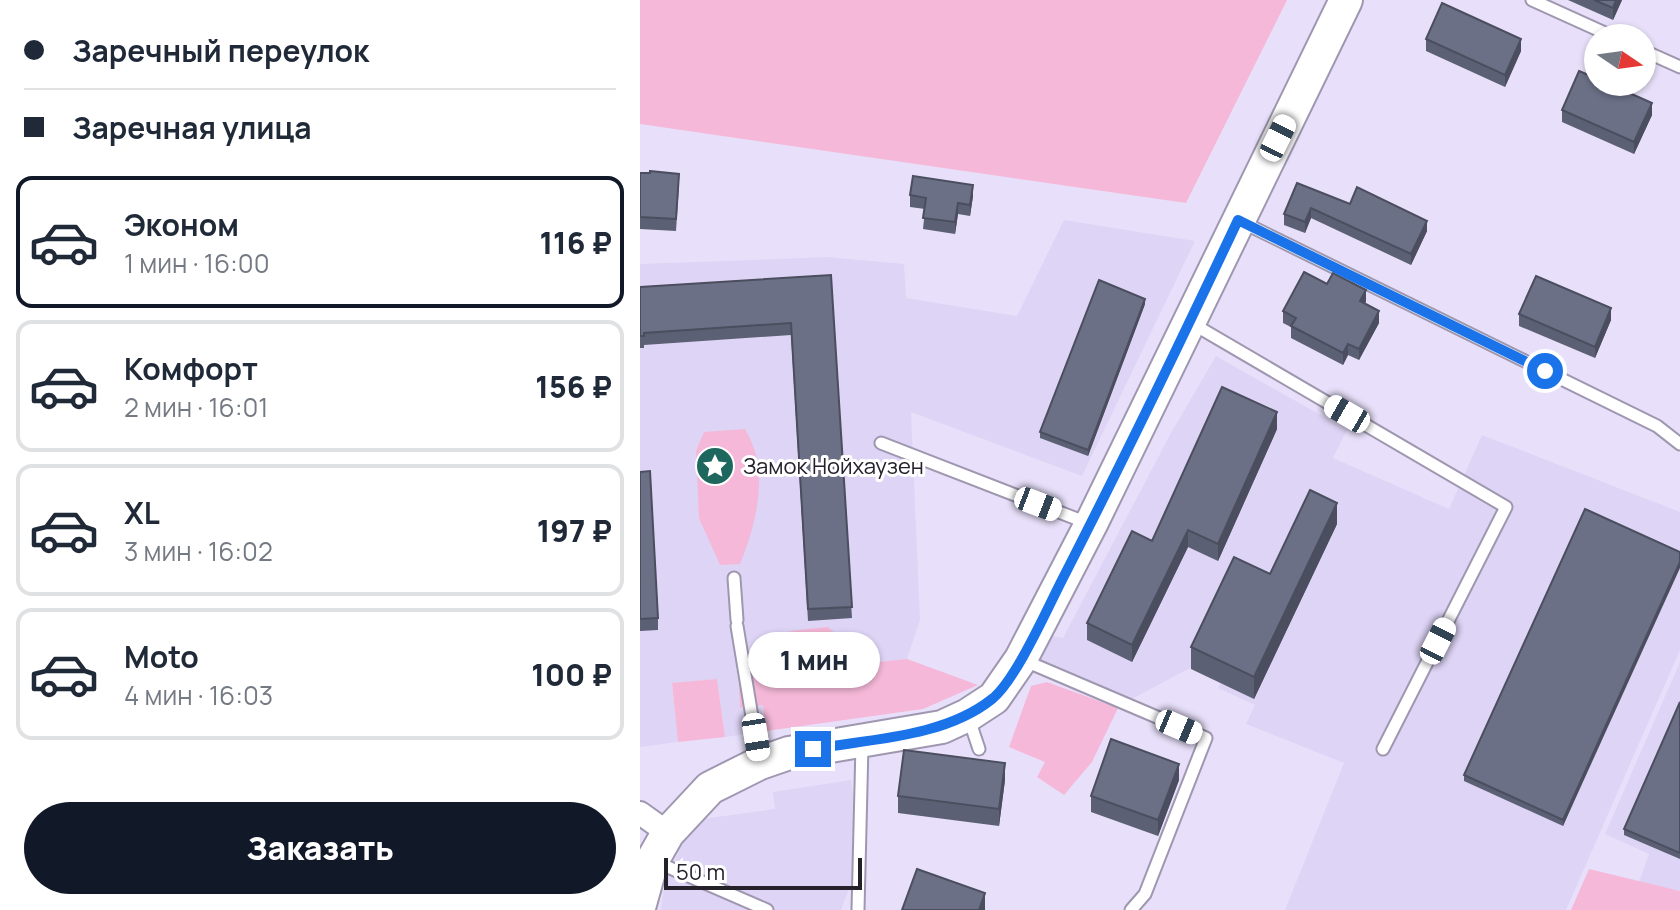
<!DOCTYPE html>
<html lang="ru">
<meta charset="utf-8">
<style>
body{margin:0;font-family:Manrope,sans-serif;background:#f2f2f3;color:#1f2937;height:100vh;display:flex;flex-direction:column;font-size:30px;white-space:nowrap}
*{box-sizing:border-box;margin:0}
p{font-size:26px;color:#747a83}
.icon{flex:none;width:44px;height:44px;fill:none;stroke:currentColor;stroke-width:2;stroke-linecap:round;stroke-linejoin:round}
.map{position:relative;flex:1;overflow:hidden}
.panel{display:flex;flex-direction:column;background:#fff;width:640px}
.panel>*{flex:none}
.guide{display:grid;align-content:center;height:176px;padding:0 24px;background:#fff}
.needle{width:52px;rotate:103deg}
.tools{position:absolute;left:944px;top:24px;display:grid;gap:16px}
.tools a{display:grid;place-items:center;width:72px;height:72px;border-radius:50%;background:#fff;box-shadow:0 2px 6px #0004;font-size:40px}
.scale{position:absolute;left:24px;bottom:20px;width:198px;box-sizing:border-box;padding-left:8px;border:4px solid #24212a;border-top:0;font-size:22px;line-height:28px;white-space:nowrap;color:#24212a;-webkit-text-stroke:6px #fff;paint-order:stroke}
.end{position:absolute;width:36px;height:36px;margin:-18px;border:10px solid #1a73e8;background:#fff;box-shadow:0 0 0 4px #fff}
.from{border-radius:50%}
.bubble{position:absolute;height:56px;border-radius:28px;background:#fff;box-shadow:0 2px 6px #0004;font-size:26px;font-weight:800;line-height:56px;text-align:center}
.car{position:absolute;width:24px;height:48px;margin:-24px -12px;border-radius:10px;box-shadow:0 0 6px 2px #0007;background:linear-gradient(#fff 24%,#345 0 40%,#fff 0 76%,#345 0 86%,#fff 0)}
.guide b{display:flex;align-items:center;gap:28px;height:76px;font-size:30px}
.guide b+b{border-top:2px solid #e0e1e3}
.guide i{width:20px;height:20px;background:#1f2937}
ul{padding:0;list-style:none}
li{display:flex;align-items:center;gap:24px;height:132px;margin:0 16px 12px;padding:0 8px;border:4px solid #e0e1e3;border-radius:16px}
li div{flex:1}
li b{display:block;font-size:30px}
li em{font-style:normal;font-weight:800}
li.current{border-color:#111827}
li>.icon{width:72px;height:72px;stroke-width:1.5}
.primary-button{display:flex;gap:16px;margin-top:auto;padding:16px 24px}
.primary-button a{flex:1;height:92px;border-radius:48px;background:#111827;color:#fff;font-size:32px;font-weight:800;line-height:92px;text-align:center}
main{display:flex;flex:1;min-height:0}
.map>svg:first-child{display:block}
.built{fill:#ded4f5}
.green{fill:#f5b8d8}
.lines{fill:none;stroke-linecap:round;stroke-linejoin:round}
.service-casing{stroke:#9f97af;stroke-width:15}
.minor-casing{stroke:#9f97af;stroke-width:26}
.secondary-casing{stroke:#9f97af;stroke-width:36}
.service{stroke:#fff;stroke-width:11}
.minor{stroke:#fff;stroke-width:22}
.secondary{stroke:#fff;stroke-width:32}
.wall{fill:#5c6074}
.shaded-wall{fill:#4b4e5e}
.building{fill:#6b7087;stroke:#4b4e5e;stroke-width:2}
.route{stroke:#1a73e8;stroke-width:10}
.labels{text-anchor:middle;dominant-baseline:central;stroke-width:6;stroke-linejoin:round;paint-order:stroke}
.poi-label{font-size:22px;fill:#24212a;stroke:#fff;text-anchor:start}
</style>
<main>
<section class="panel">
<div class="guide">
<b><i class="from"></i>Заречный переулок</b>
<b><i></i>Заречная улица</b>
</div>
<ul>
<li class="current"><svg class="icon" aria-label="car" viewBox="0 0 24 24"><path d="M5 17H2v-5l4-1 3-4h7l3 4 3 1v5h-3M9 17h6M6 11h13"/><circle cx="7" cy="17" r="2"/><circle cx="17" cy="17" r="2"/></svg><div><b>Эконом</b><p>1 мин · 16:00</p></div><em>116 ₽</em></li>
<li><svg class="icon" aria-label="car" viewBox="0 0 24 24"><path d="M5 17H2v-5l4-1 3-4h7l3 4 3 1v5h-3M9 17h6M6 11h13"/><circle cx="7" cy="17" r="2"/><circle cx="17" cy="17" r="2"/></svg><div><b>Комфорт</b><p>2 мин · 16:01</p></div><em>156 ₽</em></li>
<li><svg class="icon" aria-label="car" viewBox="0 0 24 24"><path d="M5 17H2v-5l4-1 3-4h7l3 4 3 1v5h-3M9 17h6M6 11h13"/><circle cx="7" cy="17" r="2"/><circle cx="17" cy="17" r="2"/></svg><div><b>XL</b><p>3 мин · 16:02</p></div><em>197 ₽</em></li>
<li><svg class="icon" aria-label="car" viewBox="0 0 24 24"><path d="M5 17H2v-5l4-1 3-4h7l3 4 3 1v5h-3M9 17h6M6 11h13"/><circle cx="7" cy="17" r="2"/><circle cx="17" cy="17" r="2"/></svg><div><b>Moto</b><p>4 мин · 16:03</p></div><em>100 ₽</em></li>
</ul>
<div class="primary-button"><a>Заказать</a></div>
</section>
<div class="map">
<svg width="1040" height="910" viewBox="0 0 1040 910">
<rect width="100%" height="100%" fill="#e8e0fa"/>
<!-- built -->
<path class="built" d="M424,220L555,241L442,476L271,412L280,620L267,659L119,674L126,731L85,737L77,679L32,684L38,742L0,747V264L188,257L264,264L266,298L377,316Z
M576,356L707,430L693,458L809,509L842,435L1040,512V650L926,910H645L704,763L606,724L615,705L578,688L582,680L552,667L490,700L399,662L412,636L423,638L531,433Z
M1040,662V891L999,882L1009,854L965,834Z
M211,780L219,841L226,844L201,910H21L25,879L55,820L135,809L133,792Z"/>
<!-- green -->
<path class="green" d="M0,0H647L546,203L0,124Z
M105,429C130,470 117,522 100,564L80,565L59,518L56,451L64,432Z
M188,627L206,643L209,665L267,659L338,685L283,709L126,731L123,705L100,708L98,663C126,631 148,631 188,627Z
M77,679L85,737L38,742L32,683Z
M407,682L478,708L452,762L424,795L397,777L405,762L369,747L391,686Z
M949,869L1040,891V910H931Z"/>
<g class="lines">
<defs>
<path id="service" d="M892,0L976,38
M1002,50L1040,67
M602,222L1017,426L1040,444
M553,324L866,507L743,749
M241,443L450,524
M94,578L97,620
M97,626L119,759
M383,660L566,738L505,894L491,910
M329,719L339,749
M14,861L127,910
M218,910L222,745"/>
<path id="minor" d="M0,813L28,833"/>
<path id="secondary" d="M0,904L12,861L28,833L70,788L120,763L149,753L302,727L328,715L354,698L381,659L451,524L706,0"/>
</defs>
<!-- service casing -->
<use href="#service" class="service-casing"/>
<!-- minor casing -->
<use href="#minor" class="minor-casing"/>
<!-- secondary casing -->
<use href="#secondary" class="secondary-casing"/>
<!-- service -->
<use href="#service" class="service"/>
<!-- minor -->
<use href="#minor" class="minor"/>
<!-- secondary -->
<use href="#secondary" class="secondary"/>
</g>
<!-- wall -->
<path class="wall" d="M928,0H982L973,20Z
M786,39L881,51L865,87L786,51Z
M922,110L1012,115L994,154L922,122Z
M0,173H10L39,185L36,231L0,229Z
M657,183L710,204L787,231L771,265L671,218L665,233L644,225V214Z
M270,195L333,196L330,216L318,214L315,234L283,229L285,209L270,207Z
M191,275L212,618L168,621L151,335L4,345V348H0V287Z
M687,284L726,301L725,304L739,323L719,360L708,355L703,365L651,338V327L643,323V311Z
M505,304L448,456L400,438V432Z
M879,314L971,320L955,358L879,326Z
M637,429L578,561L548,547L492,662L447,640V623L512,541Z
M0,472L18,618V630L0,631Z
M697,524L614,699L551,669V647L630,574Z
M1040,552L923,826L824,781V775Z
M1040,702V859L984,835V829Z
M365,780L359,826L258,813V796Z
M539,780L518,836L451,812V796Z"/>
<!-- shaded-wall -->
<path class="shaded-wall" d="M976,0H982L973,20V8Z
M881,39V51L865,87V75Z
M1012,103V115L994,154V142Z
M333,185V196L330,216V205Z
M318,203V214L315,234V222Z
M671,208V218L665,233V222Z
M787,221V231L771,265V254Z
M726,290V301L720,313V301Z
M505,299V304L448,456V450Z
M971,308V320L955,358V347Z
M739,311V323L719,360V349Z
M708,344V355L703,365V353Z
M637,412V429L578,561V544Z
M697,503V524L614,699V677Z
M548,530V547L492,662V645Z
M1040,562V568L923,826V820Z
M365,763V780L359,826V809Z
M539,764V780L518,836V820Z
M345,893V910H339Z"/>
<!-- building -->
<path class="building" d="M954,0H976L973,8Z
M802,3L881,39L865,75L786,39Z
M939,71L958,79V82H965L1012,103L994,142L922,110Z
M10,171L39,174L36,219L0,217V173H10Z
M273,176L333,185L330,205L318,203L315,222L283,218L286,198L270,195Z
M657,183L710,204L717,187L787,221L771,254L671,208L665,222L644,214Z
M664,272L687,284L693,273L726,290L720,301L739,311L719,349L708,344L703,353L651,326L656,318L643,311Z
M191,275L212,607L168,609L151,323L4,333V336H0V287Z
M896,276L971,308L955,347L879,314Z
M459,280L505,299L448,450L400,432Z
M582,387L637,412L578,544L548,530L492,645L447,623L492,531L512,541Z
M10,471L18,618L0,619V472Z
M670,490L697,503L614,677L551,647L594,557L630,574Z
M945,509L1040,552V562L923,820L824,775Z
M1040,702V853L984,829Z
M471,739L539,764L518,820L451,796Z
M264,750L365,763L359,809L258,796Z
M277,869L345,893L339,910H262Z"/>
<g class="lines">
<!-- route -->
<path class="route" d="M173,749C231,739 305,737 352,699C376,680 407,609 422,580C483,461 541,341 598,220L905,371"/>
</g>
<!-- icons -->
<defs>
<symbol id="sight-disc" viewBox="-11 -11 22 22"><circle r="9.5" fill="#1e675e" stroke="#fff"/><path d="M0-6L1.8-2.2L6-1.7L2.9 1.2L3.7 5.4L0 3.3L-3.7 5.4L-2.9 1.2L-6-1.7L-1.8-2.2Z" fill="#fff"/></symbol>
</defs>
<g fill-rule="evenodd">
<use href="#sight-disc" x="53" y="444" width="44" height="44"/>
</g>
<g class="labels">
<!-- poi labels -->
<g class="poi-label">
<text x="103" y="466">Замок Нойхаузен</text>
</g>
</g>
</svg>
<div class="tools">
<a><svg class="needle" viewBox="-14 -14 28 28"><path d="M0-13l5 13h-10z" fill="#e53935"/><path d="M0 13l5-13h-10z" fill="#747a83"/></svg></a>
</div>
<div class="scale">50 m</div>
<i class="end from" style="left:905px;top:371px"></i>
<i class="end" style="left:173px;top:749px"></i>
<div class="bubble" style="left:108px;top:632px;width:132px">1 мин</div>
<i class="car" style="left:638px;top:138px;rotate:26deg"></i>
<i class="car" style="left:707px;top:414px;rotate:300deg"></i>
<i class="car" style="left:398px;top:504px;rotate:111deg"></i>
<i class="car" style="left:798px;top:641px;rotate:27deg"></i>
<i class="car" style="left:539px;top:727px;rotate:113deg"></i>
<i class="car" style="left:116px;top:737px;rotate:171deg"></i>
</div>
</main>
